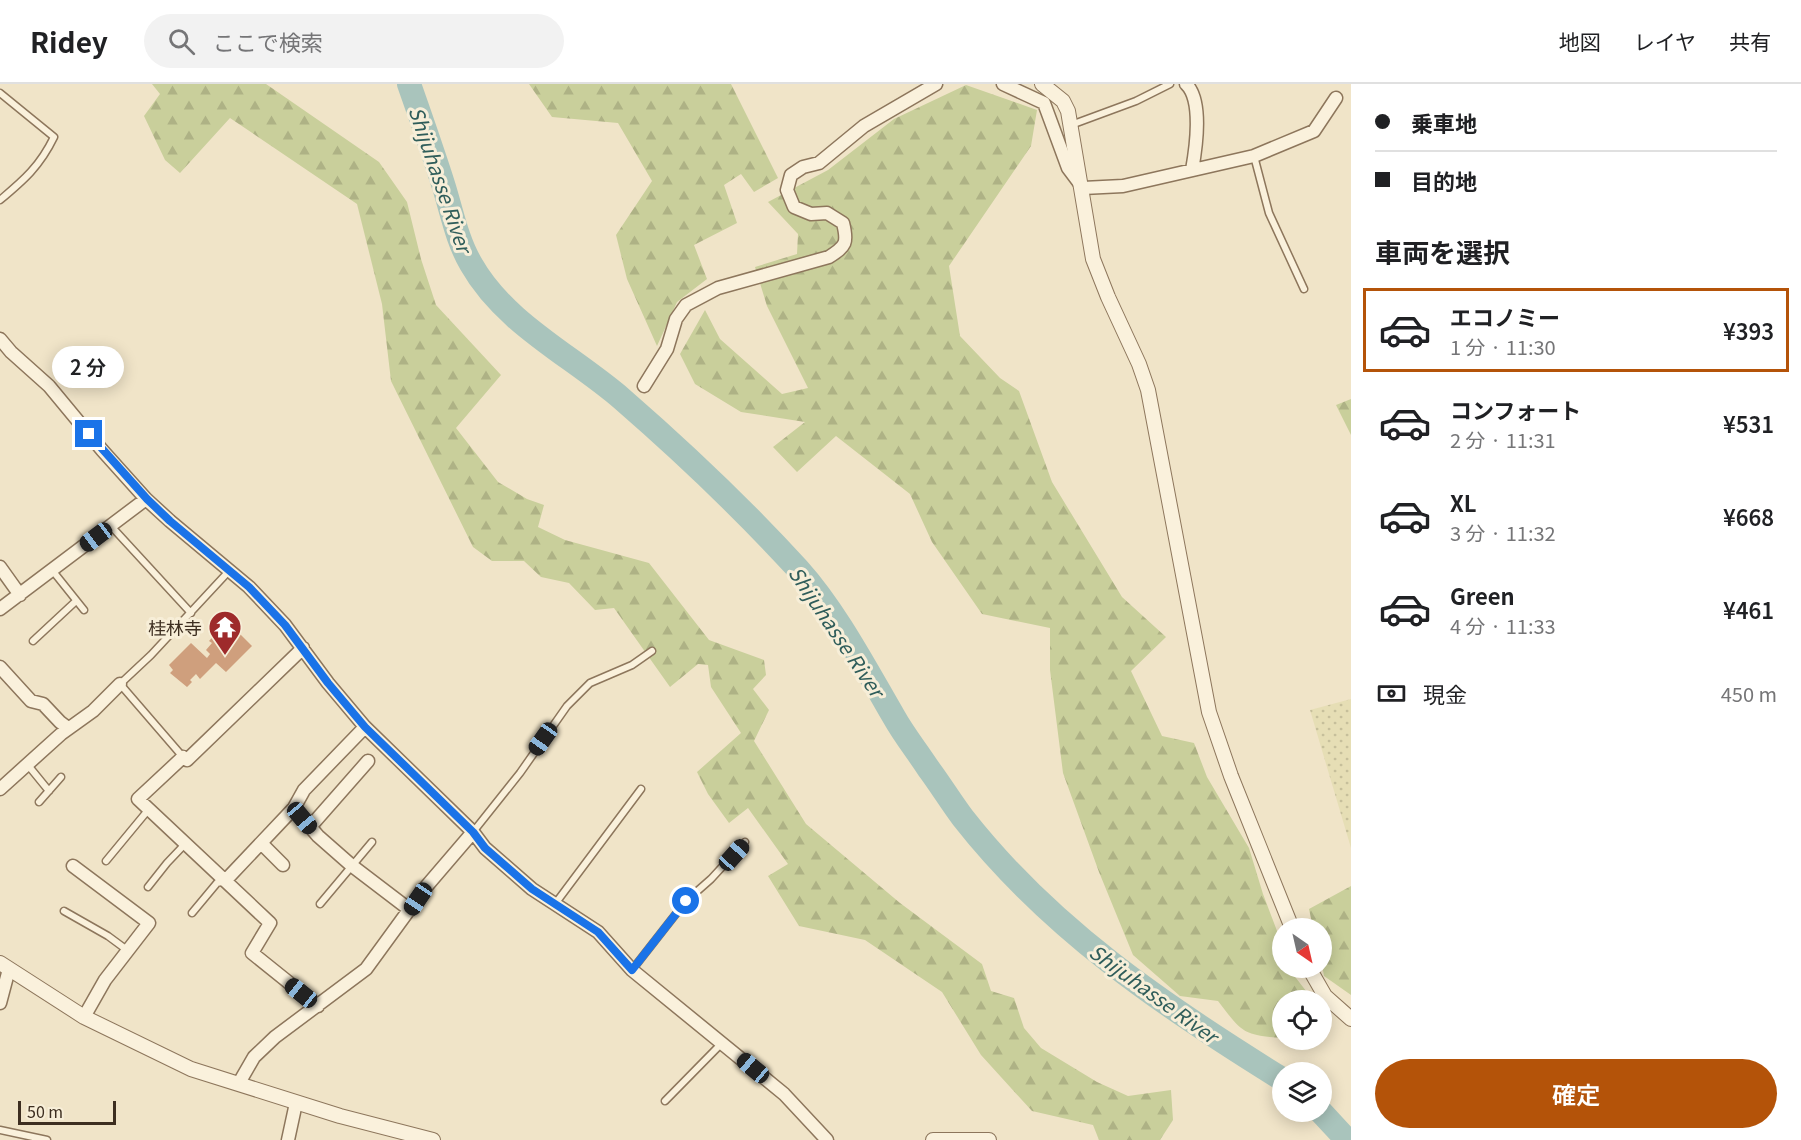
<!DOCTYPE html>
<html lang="ja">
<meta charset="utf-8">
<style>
body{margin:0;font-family:Georgia,"Noto Sans JP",serif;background:#f2f2f2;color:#202124;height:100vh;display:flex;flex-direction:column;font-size:22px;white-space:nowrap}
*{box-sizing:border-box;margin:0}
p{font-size:20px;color:#757577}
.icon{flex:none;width:33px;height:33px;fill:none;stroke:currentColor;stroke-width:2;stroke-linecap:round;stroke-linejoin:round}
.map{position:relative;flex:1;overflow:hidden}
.panel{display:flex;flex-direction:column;background:#fff;width:450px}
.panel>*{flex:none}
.top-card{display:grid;align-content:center;height:132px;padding:0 24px;background:#fff}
.needle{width:39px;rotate:146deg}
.buttons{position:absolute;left:1272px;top:834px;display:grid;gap:12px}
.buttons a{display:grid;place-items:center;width:60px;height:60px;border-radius:50%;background:#fff;box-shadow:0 3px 15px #0003;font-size:30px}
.scale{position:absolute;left:18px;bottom:15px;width:98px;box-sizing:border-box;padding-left:6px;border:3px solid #3d2e20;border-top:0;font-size:16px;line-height:21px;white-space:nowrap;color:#3d2e20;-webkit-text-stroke:4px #f7eed8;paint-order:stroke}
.end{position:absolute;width:27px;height:27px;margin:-14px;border:8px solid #1a73e8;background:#fff;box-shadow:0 0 0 3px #fff}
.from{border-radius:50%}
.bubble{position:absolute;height:42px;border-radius:21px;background:#fff;box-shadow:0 3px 15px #0003;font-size:20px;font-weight:600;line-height:42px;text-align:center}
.car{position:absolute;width:18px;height:36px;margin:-18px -9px;border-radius:8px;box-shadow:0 0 4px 2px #0007;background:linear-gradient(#222 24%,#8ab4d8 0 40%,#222 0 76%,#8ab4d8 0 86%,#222 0)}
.top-card b{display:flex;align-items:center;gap:21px;height:57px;font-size:22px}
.top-card b+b{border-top:2px solid #e0e0e0}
.top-card i{width:15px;height:15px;background:#202124}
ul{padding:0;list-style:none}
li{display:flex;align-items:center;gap:18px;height:84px;margin:0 12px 9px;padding:0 12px;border:3px solid transparent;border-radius:0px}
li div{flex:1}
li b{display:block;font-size:22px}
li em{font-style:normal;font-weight:600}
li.current{border-color:#b45309}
li>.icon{width:54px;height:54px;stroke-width:1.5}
h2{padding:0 24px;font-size:27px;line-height:72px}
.pay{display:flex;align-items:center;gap:15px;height:66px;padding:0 24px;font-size:22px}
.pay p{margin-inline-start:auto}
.button{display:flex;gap:12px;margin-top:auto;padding:12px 24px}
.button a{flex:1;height:69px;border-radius:36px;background:#b45309;color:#fff;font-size:24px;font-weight:600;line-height:69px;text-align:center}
header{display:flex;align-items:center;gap:36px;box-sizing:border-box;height:84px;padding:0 30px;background:#fff;border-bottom:2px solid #e0e0e0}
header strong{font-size:28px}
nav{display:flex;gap:33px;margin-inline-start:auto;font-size:21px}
.search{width:420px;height:54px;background:#f2f2f2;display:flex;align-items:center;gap:15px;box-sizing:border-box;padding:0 21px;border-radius:33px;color:#757577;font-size:22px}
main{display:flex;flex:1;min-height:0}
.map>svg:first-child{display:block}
.farmland{fill:url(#farmland-dots)}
.forest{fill:url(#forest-firs)}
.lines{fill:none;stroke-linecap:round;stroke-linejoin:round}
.river{stroke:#a9c4bc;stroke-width:24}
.building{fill:#cf9f7d}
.service-casing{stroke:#8d765c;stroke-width:9}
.minor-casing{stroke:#8d765c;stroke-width:15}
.tertiary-casing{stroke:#8d765c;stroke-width:16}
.service{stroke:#faf1dc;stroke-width:6}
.minor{stroke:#faf1dc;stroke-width:12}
.tertiary{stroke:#faf1dc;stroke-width:14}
.route{stroke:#1a73e8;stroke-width:8}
.labels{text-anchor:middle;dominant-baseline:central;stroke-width:6;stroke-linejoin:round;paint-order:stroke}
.poi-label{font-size:18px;fill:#3d2e20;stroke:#f7eed8;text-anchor:end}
.water-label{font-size:20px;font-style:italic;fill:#2f5d5a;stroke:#f7eed8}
</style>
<header>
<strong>Ridey</strong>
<div class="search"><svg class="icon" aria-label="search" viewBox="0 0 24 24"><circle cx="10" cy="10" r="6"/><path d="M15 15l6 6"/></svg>ここで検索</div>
<nav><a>地図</a><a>レイヤ</a><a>共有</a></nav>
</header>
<main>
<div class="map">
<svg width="1351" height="1056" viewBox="0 0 1351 1056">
<defs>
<pattern id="farmland-dots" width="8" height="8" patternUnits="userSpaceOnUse" patternTransform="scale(1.5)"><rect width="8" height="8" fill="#e6deb5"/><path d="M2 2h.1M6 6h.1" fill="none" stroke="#c6bf9b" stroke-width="1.8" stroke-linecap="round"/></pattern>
<pattern id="forest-firs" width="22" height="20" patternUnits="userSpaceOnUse" patternTransform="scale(1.5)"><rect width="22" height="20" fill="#c9cf9b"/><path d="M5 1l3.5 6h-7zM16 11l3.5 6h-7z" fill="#aeb285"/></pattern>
</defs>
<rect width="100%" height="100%" fill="#f0e4c8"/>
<!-- farmland -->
<path class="farmland" d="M1351,615V764L1310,626Z"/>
<!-- forest -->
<path class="forest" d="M152,0H266L379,78L407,118L421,175L436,221L501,291L456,344L498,398L527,415L544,421L538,443L565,456L649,479L709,556L764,576L766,591L753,605L769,626L754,657L806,740L900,819L982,880L991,907L1014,914L1024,944L1041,964L1097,998L1128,1012L1171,1006L1173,1036L1160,1056H1099L1093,1041L1032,1027L981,971L942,908L865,856L799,842L768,792L788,780L748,724L729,739L708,710L697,688L741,649L711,603L708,581L698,580L670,603L614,524L595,526L569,499L541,493L524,477H492L473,463L391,297L382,220L357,120L230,34L180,89L165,76L144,32L160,10Z
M529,0H731L778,94L754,108L741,90L724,101L737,139L694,161L707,195L677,218L657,262L627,195L616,151L652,97L618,39L552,33Z
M966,1L1037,26L1031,62L949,182L960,252L1000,294L1019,307L1052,398L1122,513L1166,553L1131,587L1162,652L1194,659L1207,693L1249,764L1263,810L1282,860V884H1292L1296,894L1313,916H1282V954C1242,951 1242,948 1218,917L1180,912L1133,871L1099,788L1063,689L1050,586V544L982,530L932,458L910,410L836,352L797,388L773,363L805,338L741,328L695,300L680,270L705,226L720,255L782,310L808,304L767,222L755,183L797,170L798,150L768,118L828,86L894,35Z
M1351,315V351L1336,321Z
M1351,802V911L1324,892L1322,881V844H1313L1309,825Z"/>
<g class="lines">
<!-- river -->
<path class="river" d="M409,0C421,34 433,68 444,103C452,129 457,156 471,180C505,240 571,271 622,315C683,368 743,425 798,485C835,526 866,585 894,633C904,651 917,667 928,684C940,700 951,718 963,734C1050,845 1164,922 1282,995
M1321,1028L1347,1056"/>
</g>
<!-- building -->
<path class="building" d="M231,541L252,562L226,588L216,579L200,595L196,590L190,596L192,598L187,603L170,589L173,586L169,581L191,559L207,574L210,570L206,566L212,559L209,557L220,545L223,548Z"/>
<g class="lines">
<defs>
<path id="service" d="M0,9L54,53C40,82 24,96 0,116
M1071,41L1136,17L1170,0
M1254,72L1269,129L1304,205
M111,442L191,529
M52,486L84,526
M33,557L76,517
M183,673L120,600L151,571L229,487
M27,680L49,707
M39,718L61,693
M473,748L520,689L567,622L590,599L632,581L652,567
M106,777L149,725
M148,803L167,779L186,759
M320,820L372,758
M555,820L641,705
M64,827L108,852L127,866
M192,829L217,799L225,797
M632,886L686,817L711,795L745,758
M665,1017L722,959
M0,1046L47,1056"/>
<path id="minor" d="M1003,0L1044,19L1068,84L1083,104L1123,102L1254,72L1314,47L1336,14
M1186,0C1203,16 1196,64 1192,86
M0,255L11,268L49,302L102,366L146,415L170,437L249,503L285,541L328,599L365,643L473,748L485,764L532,805L598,848L632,886L784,1010L827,1056
M644,302L667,265L676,235L686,221L718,204L829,173C846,162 848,159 843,139L827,129L811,130L794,123L787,106L791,91L803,83L819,79L864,42L936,0
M0,483L20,511
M0,525L146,415
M303,564L187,676L183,673L138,715L270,839L252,869L318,922
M0,583L31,617L43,620L60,638L68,644
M0,705L61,650L93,627L120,600
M294,724L318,752L351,781L410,826
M310,743L368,677
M261,759L283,781
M73,782L149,839L105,896L84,933
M225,797L294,724L304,706L365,643
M0,919L9,885
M239,999L254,973L275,953L366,885L425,804L473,748
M288,1056L296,1019"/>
<path id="tertiary" d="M1042,0L1063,17L1068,27L1093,175L1108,213L1139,280L1148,306L1209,628L1231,692L1292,844
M0,879L84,933L191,985L340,1032L433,1056
M1309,884L1325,912L1351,935
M933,1056H989"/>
</defs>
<!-- service casing -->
<use href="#service" class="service-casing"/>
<!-- minor casing -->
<use href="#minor" class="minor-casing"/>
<!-- tertiary casing -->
<use href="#tertiary" class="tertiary-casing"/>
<!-- service -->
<use href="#service" class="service"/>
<!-- minor -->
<use href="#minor" class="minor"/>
<!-- tertiary -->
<use href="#tertiary" class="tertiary"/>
</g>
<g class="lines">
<!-- route -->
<path class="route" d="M89,350L147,415L170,437L249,503L285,541L328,599L365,643L473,748L485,764L532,805L598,848L632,886L686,817"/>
</g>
<!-- icons -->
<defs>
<symbol id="temple-pin" viewBox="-11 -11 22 30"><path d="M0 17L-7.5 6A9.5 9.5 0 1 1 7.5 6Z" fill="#9e2a2b" stroke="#f7eed8"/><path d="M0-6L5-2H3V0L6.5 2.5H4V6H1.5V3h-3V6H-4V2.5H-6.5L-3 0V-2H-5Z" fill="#fff"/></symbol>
</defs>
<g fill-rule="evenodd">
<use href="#temple-pin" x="206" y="524" width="38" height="52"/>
</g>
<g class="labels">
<!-- poi labels -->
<g class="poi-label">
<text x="202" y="543">桂林寺</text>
</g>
<!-- water labels -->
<g class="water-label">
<text transform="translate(441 95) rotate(71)">Shijuhasse River</text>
<text transform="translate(837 547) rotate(56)">Shijuhasse River</text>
<text transform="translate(1154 909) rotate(36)">Shijuhasse River</text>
</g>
</g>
</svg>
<div class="buttons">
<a><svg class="needle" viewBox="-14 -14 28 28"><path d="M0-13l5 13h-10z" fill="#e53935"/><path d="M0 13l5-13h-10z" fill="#757577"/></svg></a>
<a><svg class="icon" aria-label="locate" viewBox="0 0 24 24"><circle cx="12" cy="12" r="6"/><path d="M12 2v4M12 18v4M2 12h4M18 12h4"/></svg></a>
<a><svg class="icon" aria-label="layers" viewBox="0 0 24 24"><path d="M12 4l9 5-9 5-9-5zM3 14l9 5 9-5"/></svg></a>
</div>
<div class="scale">50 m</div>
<i class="end from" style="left:686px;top:817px"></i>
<i class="end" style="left:89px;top:350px"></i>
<div class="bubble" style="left:52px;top:262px;width:72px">2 分</div>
<i class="car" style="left:96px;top:453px;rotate:233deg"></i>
<i class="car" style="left:543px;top:655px;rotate:215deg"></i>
<i class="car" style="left:302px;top:734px;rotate:140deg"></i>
<i class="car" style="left:734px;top:771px;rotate:42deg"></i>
<i class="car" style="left:418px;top:815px;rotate:214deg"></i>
<i class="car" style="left:301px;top:909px;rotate:309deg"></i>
<i class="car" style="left:753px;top:984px;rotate:310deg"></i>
</div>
<section class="panel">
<div class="top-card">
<b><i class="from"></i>乗車地</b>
<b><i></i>目的地</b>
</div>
<h2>車両を選択</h2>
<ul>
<li class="current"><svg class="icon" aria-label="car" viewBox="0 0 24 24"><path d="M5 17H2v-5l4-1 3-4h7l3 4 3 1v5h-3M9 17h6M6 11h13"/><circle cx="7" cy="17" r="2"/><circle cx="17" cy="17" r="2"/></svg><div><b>エコノミー</b><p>1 分 · 11:30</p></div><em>¥393</em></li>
<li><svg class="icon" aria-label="car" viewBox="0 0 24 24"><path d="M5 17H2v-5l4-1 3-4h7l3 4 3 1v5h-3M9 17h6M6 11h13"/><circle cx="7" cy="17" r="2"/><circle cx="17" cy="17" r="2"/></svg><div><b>コンフォート</b><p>2 分 · 11:31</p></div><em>¥531</em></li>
<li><svg class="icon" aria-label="car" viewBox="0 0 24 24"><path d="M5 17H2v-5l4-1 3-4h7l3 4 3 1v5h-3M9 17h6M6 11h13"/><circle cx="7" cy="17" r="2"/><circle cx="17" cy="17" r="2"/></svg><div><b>XL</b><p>3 分 · 11:32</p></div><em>¥668</em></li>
<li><svg class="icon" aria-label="car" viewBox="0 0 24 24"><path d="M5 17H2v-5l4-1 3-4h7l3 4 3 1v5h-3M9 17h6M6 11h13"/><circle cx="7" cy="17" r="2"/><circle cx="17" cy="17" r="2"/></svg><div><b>Green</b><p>4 分 · 11:33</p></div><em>¥461</em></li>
</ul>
<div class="pay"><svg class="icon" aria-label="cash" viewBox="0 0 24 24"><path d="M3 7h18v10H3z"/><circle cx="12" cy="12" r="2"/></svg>現金<p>450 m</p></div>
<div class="button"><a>確定</a></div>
</section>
</main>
